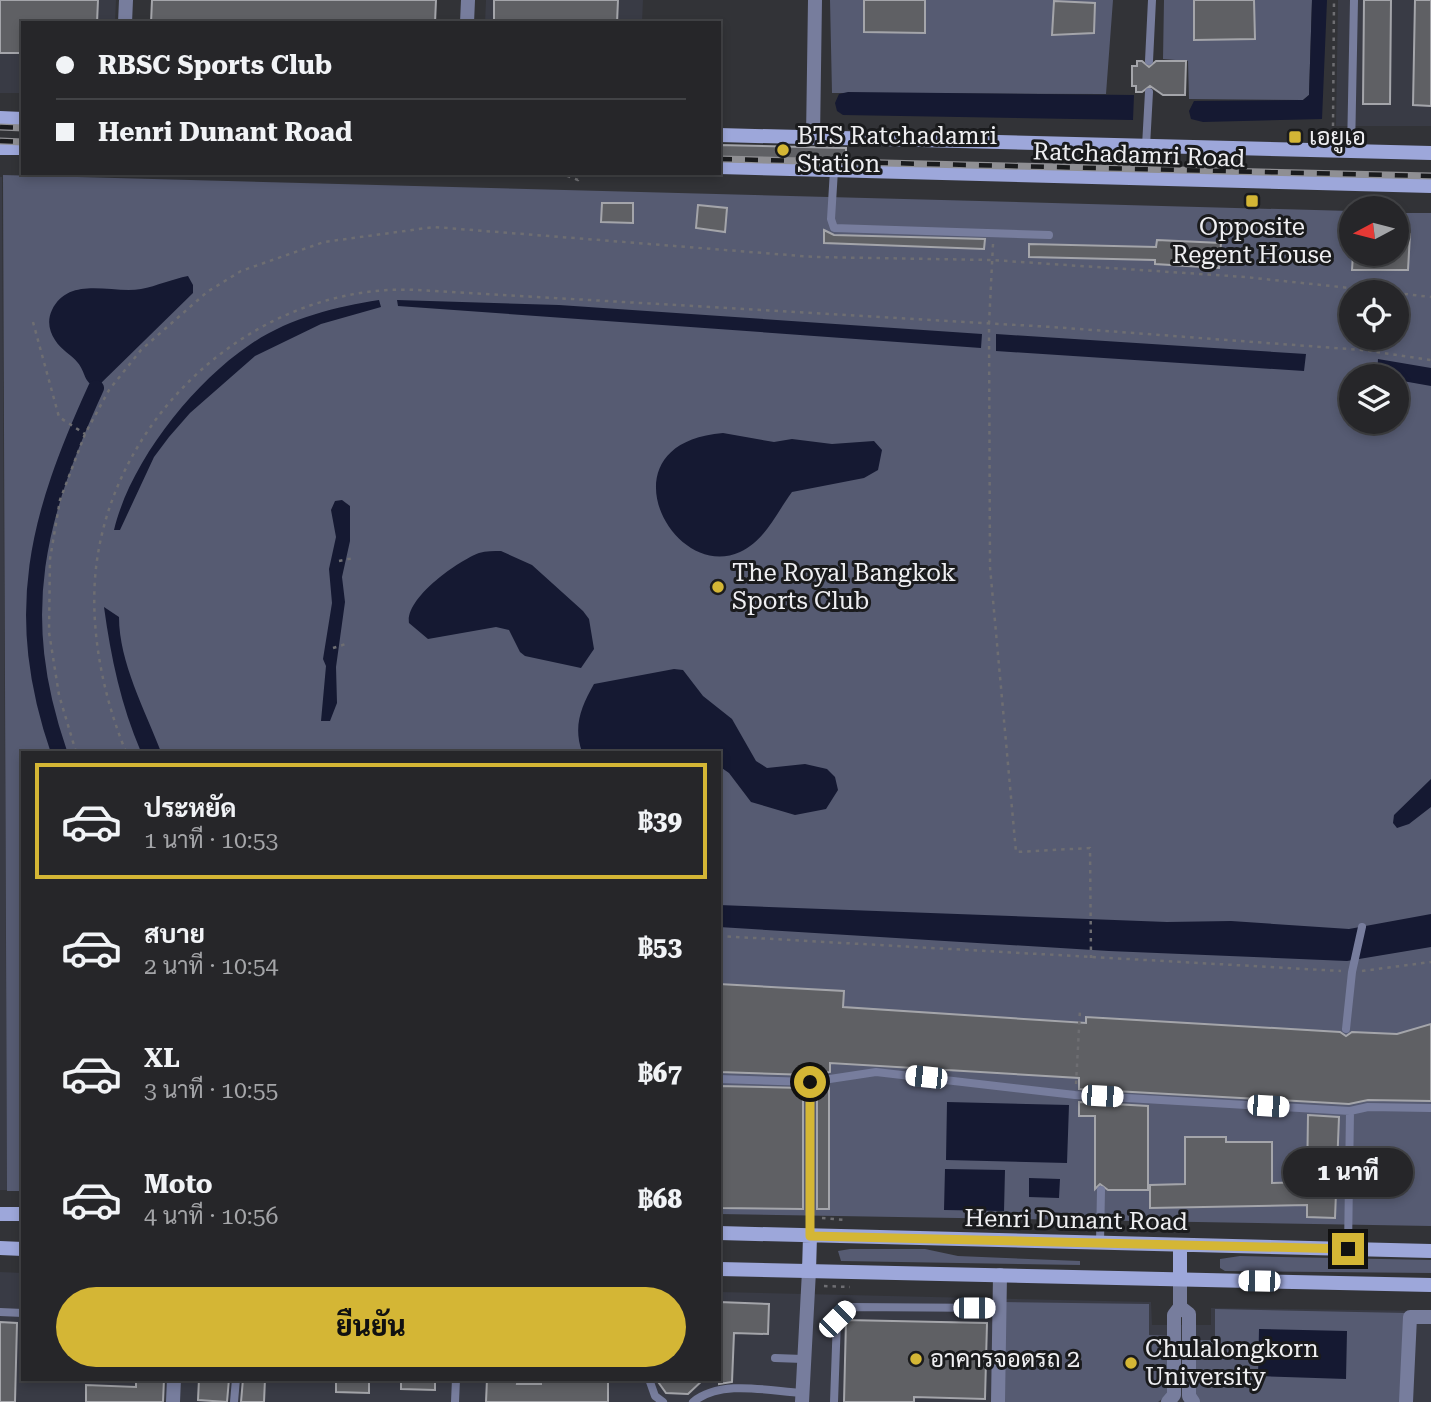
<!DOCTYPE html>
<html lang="th">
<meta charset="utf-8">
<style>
body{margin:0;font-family:"Roboto Serif",Sarabun,serif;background:#323235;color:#f1f3f6;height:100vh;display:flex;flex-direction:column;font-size:26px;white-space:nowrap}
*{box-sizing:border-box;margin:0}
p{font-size:23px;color:#a4a5a8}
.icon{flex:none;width:38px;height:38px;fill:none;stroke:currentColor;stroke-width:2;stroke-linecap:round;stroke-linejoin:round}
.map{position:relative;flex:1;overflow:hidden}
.panel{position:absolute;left:21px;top:751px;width:700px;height:630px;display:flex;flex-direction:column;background:#262629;border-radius:0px;box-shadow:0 4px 10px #0003,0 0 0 2px #424346}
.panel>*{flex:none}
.top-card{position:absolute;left:21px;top:21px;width:700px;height:154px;border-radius:0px;box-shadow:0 4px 10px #0003,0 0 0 2px #424346;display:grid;align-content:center;height:154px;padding:0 35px;background:#262629}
.needle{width:46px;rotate:263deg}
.fabs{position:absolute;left:1339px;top:196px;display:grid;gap:14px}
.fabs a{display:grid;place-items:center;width:70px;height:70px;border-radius:50%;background:#262629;box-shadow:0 4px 10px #0003,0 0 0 2px #424346;font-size:35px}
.end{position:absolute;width:32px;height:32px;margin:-16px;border:9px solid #d4b635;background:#111;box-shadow:0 0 0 4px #111}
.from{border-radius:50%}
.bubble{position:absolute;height:49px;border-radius:24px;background:#262629;box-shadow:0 4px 10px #0003,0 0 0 2px #424346;font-size:23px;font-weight:800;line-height:49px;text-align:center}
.car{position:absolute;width:21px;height:42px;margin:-21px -10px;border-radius:9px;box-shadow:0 0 5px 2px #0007;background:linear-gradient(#fff 24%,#345 0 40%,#fff 0 76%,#345 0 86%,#fff 0)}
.top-card b{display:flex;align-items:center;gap:24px;height:66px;font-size:26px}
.top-card b+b{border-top:2px solid #424346}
.top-card i{width:18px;height:18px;background:#f1f3f6}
ul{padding:12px 0 0;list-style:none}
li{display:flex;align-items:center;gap:21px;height:116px;margin:0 14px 10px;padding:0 21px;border:4px solid transparent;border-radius:0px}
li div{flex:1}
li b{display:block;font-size:26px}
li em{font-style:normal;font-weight:800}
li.active{border-color:#d4b635}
li>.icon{width:63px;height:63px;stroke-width:1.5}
.action{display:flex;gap:14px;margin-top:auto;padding:14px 35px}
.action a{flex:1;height:80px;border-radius:42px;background:#d4b635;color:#111;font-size:28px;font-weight:800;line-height:80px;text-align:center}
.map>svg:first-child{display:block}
.built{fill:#393b45}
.green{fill:#565b72;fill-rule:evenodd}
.water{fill:#151932}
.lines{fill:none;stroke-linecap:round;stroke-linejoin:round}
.canal{stroke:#151932;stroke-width:16}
.building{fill:#5f6064;stroke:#a4a5aa;stroke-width:2}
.path{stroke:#6e6e72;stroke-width:2.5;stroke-dasharray:3.5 5;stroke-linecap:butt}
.lane{stroke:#777d9d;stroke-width:8}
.street{stroke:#777d9d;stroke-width:14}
.secondary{stroke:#9da7da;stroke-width:14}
.rail-casing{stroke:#8f8f93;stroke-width:7}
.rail{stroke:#1a1b1d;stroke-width:4.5;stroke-dasharray:13;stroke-linecap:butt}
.route{stroke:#d4b635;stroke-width:9}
.poi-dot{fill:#d4b635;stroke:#1a1b1d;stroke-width:2.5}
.labels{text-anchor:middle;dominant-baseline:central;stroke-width:6;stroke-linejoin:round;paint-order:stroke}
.poi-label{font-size:24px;fill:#efeff2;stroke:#1a1b1d;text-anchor:start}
.street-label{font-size:24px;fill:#efeff2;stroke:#1a1b1d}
</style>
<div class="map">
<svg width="1431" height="1402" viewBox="0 0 1431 1402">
<rect width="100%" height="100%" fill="#323337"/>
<!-- built -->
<path class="built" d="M0,0H116L115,23H23V93H0Z
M486,0H643L642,23H485Z
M1338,0H1431V126H1336Z
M0,177H2L7,1190H0Z
M0,1272L23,1273V1379H719V1292L1151,1302L1152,1325H1211V1308L1431,1311V1402H0Z"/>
<!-- green -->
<path class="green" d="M830,0H1113L1106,94L832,93Z
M1164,0H1312L1309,95L1303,100L1189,99L1188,61L1163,59Z
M3,175L1351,211V254H1396L1397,213H1431V1226L719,1214V752H23V1191H7ZM1351,292H1396V338H1351ZM1351,376H1396V422H1351Z
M850,1249H925L958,1256L1080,1261V1265L841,1261L838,1251Z
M1240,1256L1431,1260V1273L1225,1271L1220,1268V1259Z
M1001,1302L1149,1304V1335L1172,1336L1170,1393L1158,1402H1000Z
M1215,1309L1407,1313L1402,1402H1195L1193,1340H1215Z"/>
<!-- water -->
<path class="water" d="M1312,0H1327L1322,119L1203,122L1191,119L1189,111L1194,101L1303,100L1309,95Z
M848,92L1134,95L1133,120L843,115L837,111L835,103L839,94Z
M188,276L193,285V293L96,388C83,381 86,373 78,363C71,354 61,350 55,340C49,331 47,320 52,310C69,275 112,294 141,289C157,286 172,279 188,276Z
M379,300L381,307L321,324L255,356L190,413L169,437L154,457L120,530H114C130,463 191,385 248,346C286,319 334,307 379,300Z
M397,300L559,305L982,334L981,348L398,306Z
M996,334L1306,354L1304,371L996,351Z
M1378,359L1431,368V386L1397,380L1396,376H1377Z
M723,433L774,442L792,439L832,444L874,441L882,450L878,470L864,478L792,492C777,512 765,541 740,552C671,583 600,443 723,433Z
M342,500L350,506V541L342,577L345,602L336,667L337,703L330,721H321L326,666L323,659L332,603L329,569L336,537L331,510L335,501Z
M501,551L532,565L583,611L589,619L594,649L581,668L525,656L520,652L509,630L496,627L428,639L409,623C405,598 458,561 479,553C486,551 494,551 501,551Z
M104,607L119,617C119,662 145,710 161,752H141C121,705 111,658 104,607Z
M674,669L683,670L703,696L732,719L756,761L767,768L805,764L827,769L835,777L838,790L826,809L795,815L751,802L729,773L719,766V752H582C573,726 581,707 594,684Z
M1431,779V807L1409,824L1397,828L1393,823L1394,815Z
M719,905L1167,922L1231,921L1349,929L1431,914V947L1347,961L1109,951L719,927Z
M947,1102L1069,1105L1067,1163L946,1160Z
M945,1169L1005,1170L1004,1211L944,1210Z
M1029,1178L1060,1179L1059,1198L1029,1197Z
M1259,1329L1347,1331L1346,1379L1258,1376Z"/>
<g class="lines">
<!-- canal -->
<path class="canal" d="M59,752C11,613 37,517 96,388"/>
</g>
<!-- building -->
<path class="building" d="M0,0H98L97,23H23V53H0Z
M152,0H436L435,23H151Z
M494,0H618L617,23H494Z
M864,0H925V33L864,32Z
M1194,0H1254L1255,39L1194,40Z
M1364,0H1391L1390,104H1363Z
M1415,0H1431V106L1413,105Z
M1054,1L1095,3L1094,33L1052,35Z
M1137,61H1142L1149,67L1156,61H1186L1185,95H1163L1150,86L1142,92H1136V86H1132V66H1137Z
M719,145L846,148V161L719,157Z
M602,203H633V223L601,222Z
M698,205L727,208L725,232L696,228Z
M824,230L834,235L985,239L984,249L824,243Z
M1396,234H1410L1408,270H1352L1353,254H1396Z
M1157,240L1221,243L1219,268L1155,264V260L1029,257V244L1156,247Z
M719,984L844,991L843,1007L1086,1023V1017L1340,1032L1346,1036L1352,1032L1397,1034L1431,1024V1101L1368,1100L1349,1104L1079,1089V1078L830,1063V1072L810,1075L719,1072Z
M719,1086L803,1088V1209L719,1208Z
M829,1086V1209H817V1088Z
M1079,1102L1148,1106V1190H1108L1100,1184L1095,1189V1116H1079Z
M1308,1115L1339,1117L1335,1218L1307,1217V1205L1150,1208V1185L1185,1184V1137H1226V1142H1272V1183L1307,1182Z
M719,1302L769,1304L768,1334L734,1333L732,1382L719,1384Z
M846,1320L987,1323L985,1399L914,1397V1402H844Z
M0,1322L17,1323L15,1402H0Z
M136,1379H164L163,1402H86V1385L136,1387Z
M199,1379H229L227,1402L198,1400Z
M243,1379H265L264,1402H241Z
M336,1379H369V1393L336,1392Z
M401,1379H435V1390L401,1389Z
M487,1379H518L517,1384H541V1379H608V1402H486Z
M656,1379H704L688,1394L666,1393Z"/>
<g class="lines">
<!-- path -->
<path class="path" d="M1333,126L1334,0
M1315,135L1332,132V136
M559,173L578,180L579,173
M993,244L989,324L990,567L1016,852L1090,848L1091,958
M1396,293L1431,297
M33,322L59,417L85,434
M339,561L354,558
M333,648L349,643
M76,752L59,695L49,632L50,559L60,500L85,434L109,390L141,350L207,292L241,271L324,242L434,227L814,257L991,260L1245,277L1388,292
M126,752C102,694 88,623 97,560C119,407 262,282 418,290L1052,327L1362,350L1431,360
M719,936L1341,971
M1362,971L1431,962
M1076,1084L1080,1010
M822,1218L846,1220
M824,1286L850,1287"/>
<!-- lane -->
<path class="lane" d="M1149,61L1152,0
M1146,146L1149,92
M1351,151L1354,0
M834,170L831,219L834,228L1049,235
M1346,1029L1352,972L1362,927
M719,1079L810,1082
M810,1236V1082L876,1072L1075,1095L1350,1111L1368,1107L1431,1108
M1100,1243L1101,1190
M1348,1249L1350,1111
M0,1312L23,1313
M775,1358L803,1359
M649,1379L655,1396L663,1402
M234,1402L236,1379
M455,1402L456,1379
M693,1402C721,1379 769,1391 802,1393
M834,1402L837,1319L849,1307L999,1308"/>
<!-- street -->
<path class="street" d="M125,23L126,0
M467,23L468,0
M813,138L815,0
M1180,1307L1189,1314V1396L1193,1402
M173,1402L174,1379
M802,1402L809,1271
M998,1402L1000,1275
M1168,1402L1174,1395V1315L1180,1307V1279
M1406,1402L1410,1317H1431"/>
<!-- secondary -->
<path class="secondary" d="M0,118L23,119
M719,135L1431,153
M0,148H23
M719,167L1431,186
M1144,178L1146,146
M0,1214H23
M719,1233L1431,1251
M0,1248L23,1249
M719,1269L1431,1285
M809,1271L810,1236
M1180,1279V1245"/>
<defs>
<path id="rail" d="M0,127L23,128
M0,141L23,142
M719,159L1431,176"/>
</defs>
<!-- rail casing -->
<use href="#rail" class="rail-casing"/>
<!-- rail -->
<use href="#rail" class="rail"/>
</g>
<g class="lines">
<!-- route -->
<path class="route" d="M810,1082V1236L1348,1249"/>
</g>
<!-- markers -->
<g class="poi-dot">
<rect x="1288" y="130" width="14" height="14" rx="3.5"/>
<circle cx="783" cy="150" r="7"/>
<rect x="1245" y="194" width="14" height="14" rx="3.5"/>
<circle cx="718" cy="587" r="7"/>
<circle cx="916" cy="1359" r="7"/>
<circle cx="1131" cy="1363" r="7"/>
</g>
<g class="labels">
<!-- poi labels -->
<g class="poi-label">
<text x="797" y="136">BTS Ratchadamri<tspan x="797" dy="28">Station</tspan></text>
<text x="1309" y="137">เอยูเอ</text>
<text x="1252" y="227" text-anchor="middle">Opposite<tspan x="1252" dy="28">Regent House</tspan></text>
<text x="732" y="573">The Royal Bangkok<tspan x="732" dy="28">Sports Club</tspan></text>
<text x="1145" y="1349">Chulalongkorn<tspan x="1145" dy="28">University</tspan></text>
<text x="930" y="1359">อาคารจอดรถ 2</text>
</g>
<!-- street labels -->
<g class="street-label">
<text transform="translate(1139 155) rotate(2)">Ratchadamri Road</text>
<text transform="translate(1076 1220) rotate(1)">Henri Dunant Road</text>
</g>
</g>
</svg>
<div class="fabs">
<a><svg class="needle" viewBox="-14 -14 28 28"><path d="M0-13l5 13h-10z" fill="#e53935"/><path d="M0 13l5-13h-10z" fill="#a4a5a8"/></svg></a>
<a><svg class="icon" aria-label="locate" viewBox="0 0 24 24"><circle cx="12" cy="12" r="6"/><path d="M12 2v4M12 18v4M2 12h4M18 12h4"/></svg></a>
<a><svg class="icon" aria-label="layers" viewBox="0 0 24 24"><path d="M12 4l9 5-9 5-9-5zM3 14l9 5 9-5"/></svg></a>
</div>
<i class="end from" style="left:810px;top:1082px"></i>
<i class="end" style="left:1348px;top:1249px"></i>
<div class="bubble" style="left:1283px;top:1148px;width:130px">1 นาที</div>
<i class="car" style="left:926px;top:1077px;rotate:276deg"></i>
<i class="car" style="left:1102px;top:1096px;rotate:93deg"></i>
<i class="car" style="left:1268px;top:1106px;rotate:94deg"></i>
<i class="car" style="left:1259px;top:1281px;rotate:271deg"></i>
<i class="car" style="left:974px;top:1308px;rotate:90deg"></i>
<i class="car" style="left:837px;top:1319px;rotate:45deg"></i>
<div class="top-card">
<b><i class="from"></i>RBSC Sports Club</b>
<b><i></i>Henri Dunant Road</b>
</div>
<section class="panel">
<ul>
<li class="active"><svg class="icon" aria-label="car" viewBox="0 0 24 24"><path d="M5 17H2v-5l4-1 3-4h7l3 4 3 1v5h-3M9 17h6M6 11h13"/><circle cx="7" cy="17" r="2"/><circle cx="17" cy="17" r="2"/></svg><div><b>ประหยัด</b><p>1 นาที · 10:53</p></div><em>฿39</em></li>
<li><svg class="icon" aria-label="car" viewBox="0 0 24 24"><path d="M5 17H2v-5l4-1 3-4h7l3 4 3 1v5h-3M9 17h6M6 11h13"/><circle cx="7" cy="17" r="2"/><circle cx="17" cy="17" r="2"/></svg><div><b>สบาย</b><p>2 นาที · 10:54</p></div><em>฿53</em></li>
<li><svg class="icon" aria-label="car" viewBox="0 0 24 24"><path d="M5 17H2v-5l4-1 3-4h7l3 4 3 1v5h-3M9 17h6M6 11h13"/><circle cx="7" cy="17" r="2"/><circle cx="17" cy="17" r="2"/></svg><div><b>XL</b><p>3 นาที · 10:55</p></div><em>฿67</em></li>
<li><svg class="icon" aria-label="car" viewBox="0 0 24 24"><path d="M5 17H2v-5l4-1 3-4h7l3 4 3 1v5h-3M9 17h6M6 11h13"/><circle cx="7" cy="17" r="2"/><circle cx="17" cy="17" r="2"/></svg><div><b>Moto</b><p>4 นาที · 10:56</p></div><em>฿68</em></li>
</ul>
<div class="action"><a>ยืนยัน</a></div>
</section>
</div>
